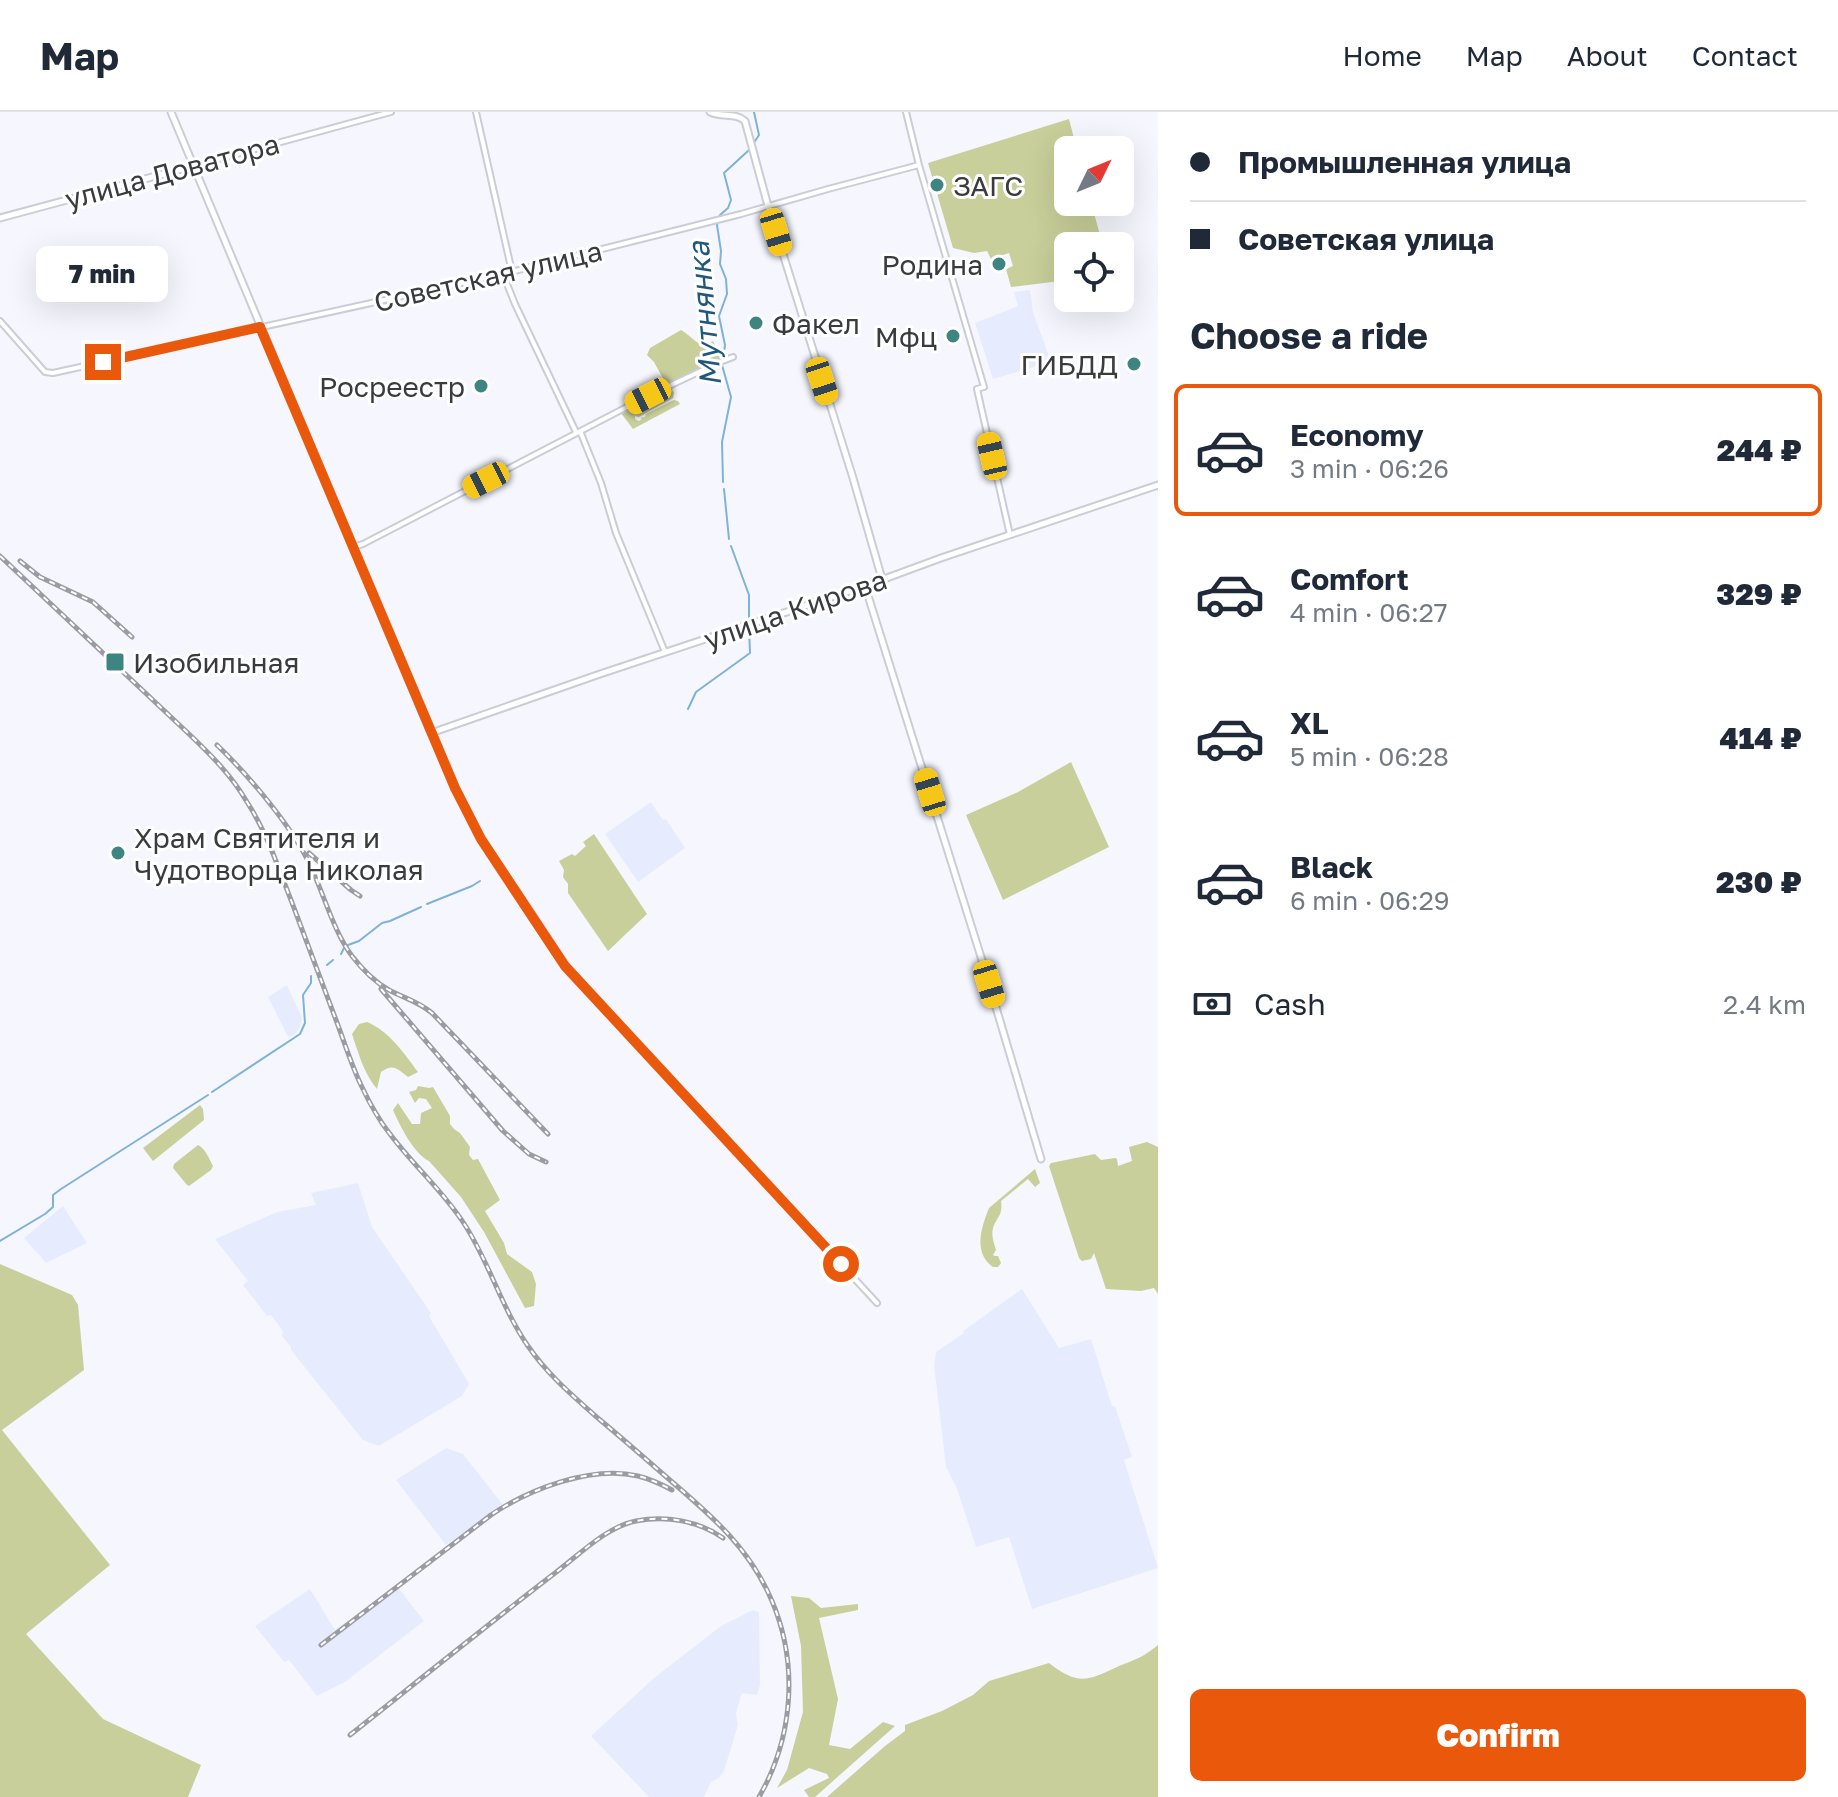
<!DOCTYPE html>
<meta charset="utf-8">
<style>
body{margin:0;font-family:"Golos Text",sans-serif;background:#f6f6f7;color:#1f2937;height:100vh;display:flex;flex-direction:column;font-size:30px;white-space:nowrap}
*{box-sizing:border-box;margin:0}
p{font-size:26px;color:#747a83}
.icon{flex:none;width:44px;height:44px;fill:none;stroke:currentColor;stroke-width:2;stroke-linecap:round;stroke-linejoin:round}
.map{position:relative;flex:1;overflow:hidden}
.details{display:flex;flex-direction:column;background:#fff;width:680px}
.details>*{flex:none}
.top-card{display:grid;align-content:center;height:176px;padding:0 32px;background:#fff}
.needle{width:52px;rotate:47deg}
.tools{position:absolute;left:1054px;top:24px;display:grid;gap:16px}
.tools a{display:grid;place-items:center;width:80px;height:80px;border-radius:12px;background:#fff;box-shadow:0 8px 32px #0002;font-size:40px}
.end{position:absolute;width:36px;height:36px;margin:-18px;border:10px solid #ea580c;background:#fff;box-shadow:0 0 0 4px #fff}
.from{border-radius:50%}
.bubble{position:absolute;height:56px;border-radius:12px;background:#fff;box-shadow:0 8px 32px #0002;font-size:26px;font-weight:800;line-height:56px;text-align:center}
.car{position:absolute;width:24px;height:48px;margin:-24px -12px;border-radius:10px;box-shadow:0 0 6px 2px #0007;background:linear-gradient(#f5c518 24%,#345 0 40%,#f5c518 0 76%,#345 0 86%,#f5c518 0)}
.top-card b{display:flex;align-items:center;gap:28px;height:76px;font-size:30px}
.top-card b+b{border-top:2px solid #e0e1e3}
.top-card i{width:20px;height:20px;background:#1f2937}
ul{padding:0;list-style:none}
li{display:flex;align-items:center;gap:24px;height:132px;margin:0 16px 12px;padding:0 16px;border:4px solid transparent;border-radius:12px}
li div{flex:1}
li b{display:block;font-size:30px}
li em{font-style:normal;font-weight:800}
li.current{border-color:#ea580c}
li>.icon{width:72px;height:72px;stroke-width:1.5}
h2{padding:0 32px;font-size:36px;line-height:96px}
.pay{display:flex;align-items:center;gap:20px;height:88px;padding:0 32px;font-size:30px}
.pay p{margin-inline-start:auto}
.cta{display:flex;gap:16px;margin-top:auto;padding:16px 32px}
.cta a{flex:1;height:92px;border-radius:12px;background:#ea580c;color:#fff;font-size:32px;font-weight:800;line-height:92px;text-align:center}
header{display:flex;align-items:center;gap:48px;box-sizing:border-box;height:112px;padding:0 40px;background:#fff;border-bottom:2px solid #e0e1e3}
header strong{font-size:38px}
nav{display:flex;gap:44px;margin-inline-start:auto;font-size:28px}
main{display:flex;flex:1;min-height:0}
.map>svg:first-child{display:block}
.built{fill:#e7ebfe}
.green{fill:#c8cf9a}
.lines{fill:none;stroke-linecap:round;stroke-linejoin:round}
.stream{stroke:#7fb2d9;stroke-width:2}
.tertiary-casing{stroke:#cacdd8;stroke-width:8}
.secondary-casing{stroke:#cacdd8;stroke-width:9}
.tertiary{stroke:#fff;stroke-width:4}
.secondary{stroke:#fff;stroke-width:5}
.rail-casing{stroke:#9b9ca1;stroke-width:5}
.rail{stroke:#fff;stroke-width:2;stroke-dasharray:6;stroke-linecap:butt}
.route{stroke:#ea580c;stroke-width:10}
.poi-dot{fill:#3e8581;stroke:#fff;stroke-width:3}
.labels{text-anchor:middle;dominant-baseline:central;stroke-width:6;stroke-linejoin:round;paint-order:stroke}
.street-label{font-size:28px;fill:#3a3b3f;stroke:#fff}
.poi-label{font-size:28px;fill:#3a3b3f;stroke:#fff;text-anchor:start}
.water-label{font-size:30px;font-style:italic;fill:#1e587f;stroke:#fff}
</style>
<header>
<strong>Map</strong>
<nav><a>Home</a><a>Map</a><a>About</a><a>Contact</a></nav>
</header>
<main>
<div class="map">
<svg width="1158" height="1685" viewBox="0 0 1158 1685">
<rect width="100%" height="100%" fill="#f6f7fe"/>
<!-- built -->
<path class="built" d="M1030,178L1033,200L1051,250L993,267L975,211L1018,194L1014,180Z
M651,690L663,708L666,707L685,736L638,770L605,722Z
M287,873L302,906L299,917L294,923L288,925L268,885Z
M358,1071L372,1115L431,1201L429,1204L469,1272L462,1284L379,1334L363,1328L291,1238V1235L282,1224L283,1219L271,1203L267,1204L243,1173L248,1169L215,1127L277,1100L316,1093L311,1081Z
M63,1094L87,1131L46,1151L24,1126Z
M1022,1177L1059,1236L1091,1227L1112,1294H1115L1132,1345L1124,1348L1158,1456L1032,1497L1009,1425L976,1435L956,1374L946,1355L934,1253L936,1240L964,1221L963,1219Z
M446,1336L463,1342L503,1393L446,1433L396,1368Z
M397,1474L424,1509L345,1570L317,1584L289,1548L284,1550L255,1514L310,1477L335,1518Z
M753,1498L759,1500L760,1573L757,1583L742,1581L736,1601L738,1613L724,1659L719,1666L711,1670L704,1685H649L591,1624L654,1566L721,1514Z"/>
<!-- green -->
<path class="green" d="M1069,7L1077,38H1068V90H1091L1103,134H1068V168L1011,175L1006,157L1013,154L1009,141L991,147L987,139L974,141L953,136L928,51Z
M681,218C690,223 695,231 705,234L713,229L721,244L719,248L666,272L654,250L647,243L650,236Z
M671,276L674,281L673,286L639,305L635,304V307L639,309L642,307L640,306L645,305L646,302L674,288L678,289L680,292L633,317L621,301Z
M1071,650L1109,735L1003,788L966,703L1018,680Z
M594,722L647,802L608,839L568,781V772L563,765L564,758L559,749L572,742L575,744L586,734L583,730Z
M367,910C389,919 404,941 418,960L408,965C397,957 394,951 381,960L377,977C364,962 358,940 352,922L359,912Z
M418,974L429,976L433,975L450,1004V1012L454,1017L460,1021L470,1035L469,1043L473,1048L478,1047L500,1088L485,1099L504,1131L507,1142L532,1160L536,1172L534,1194L525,1196L484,1120L461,1085L429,1049C414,1042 400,1014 393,998L398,991L412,1012H420L421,1001L432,996L426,987L419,986L415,991L409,980L416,978Z
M200,993L203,997L204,1008L153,1049L143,1036Z
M1147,1030L1158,1035V1182L1154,1176L1141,1179L1106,1177L1094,1141L1091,1147L1082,1149L1079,1146L1049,1054L1051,1051L1095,1042L1101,1048L1115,1046L1117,1047L1118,1054L1132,1049L1129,1035Z
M198,1033C206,1037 209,1047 213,1054L211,1058L189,1074L187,1073L173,1056L174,1052Z
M1035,1057L1040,1071L1035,1075L1028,1067L1001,1089C1003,1104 997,1104 993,1116C991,1124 994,1131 996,1138L993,1143L995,1144H998L1001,1151L998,1155H993C973,1141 981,1116 989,1096Z
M0,1152L72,1183L78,1193L84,1258L2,1318L110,1453L26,1522L103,1607L201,1653L188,1685H0Z
M791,1484L809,1486L821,1496L858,1492V1498L819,1506L838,1587L829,1633L850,1637L883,1610L895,1614L815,1685H809L804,1678L829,1666L827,1662L809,1656L777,1676L787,1658L803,1600L801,1534Z
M1158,1533V1685H827L885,1634L905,1619V1613L942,1599L973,1583L989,1569L1049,1551C1079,1574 1087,1569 1119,1554C1135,1548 1145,1544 1158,1533Z"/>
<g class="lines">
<!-- stream -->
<path class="stream" d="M723,370L722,330L731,285L722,253L725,233L719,204L727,182L726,167L720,152L721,139L717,113L720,103L728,96L731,88L724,61L749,38L759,23L754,0
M724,377L729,427
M731,434L749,483V509
M688,597L696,580L750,541L749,516
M427,792L472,774L480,769
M348,833L359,829L382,811L390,809L421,795
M341,842L344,836
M327,853L333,848
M212,980L300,922L305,911L303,883L311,871V864
M0,1129L45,1102L53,1095V1083L61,1077L208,983"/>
<defs>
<path id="tertiary" d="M476,0L512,160
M906,0L919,53L984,275L977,277L1010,423
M193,54L391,0
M503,162L515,192L576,320
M0,209L45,260L53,261L503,162L741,102L828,77L919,53
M580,319L601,371L616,421L665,540
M353,435L363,432L648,284L720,250L733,245
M431,621L455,676L481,727L565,854L877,1191"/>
<path id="secondary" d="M171,0L431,621L600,562L865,474L941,446L1158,373
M710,0C722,6 735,0 745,9L768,94L853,366L882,467
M0,106L193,54
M865,474L981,845L1041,1047"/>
</defs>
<!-- tertiary casing -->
<use href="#tertiary" class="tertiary-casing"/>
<!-- secondary casing -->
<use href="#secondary" class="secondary-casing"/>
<!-- tertiary -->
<use href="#tertiary" class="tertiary"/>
<!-- secondary -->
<use href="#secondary" class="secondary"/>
<defs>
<path id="rail" d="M0,444L189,622C211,643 232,664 247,690C267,721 278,755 291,788C306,828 321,868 336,908C344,929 351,952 361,973C369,990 378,1007 390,1022C413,1053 442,1078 463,1110C489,1149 501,1195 528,1234C547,1262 573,1284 599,1307C623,1327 647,1348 671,1369C713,1405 750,1437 772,1489C799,1553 793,1626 759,1685
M20,449L40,465L93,490L132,525
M217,633C249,664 292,714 311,755C324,783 334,820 352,844C362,857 375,870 389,878C404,886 419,890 432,901L548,1022
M309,741L351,778L360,784
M381,877L503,1019L529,1042L546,1050
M321,1533L491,1403C529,1377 592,1353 638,1364C650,1367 661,1372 672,1378
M350,1623C418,1569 486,1514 555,1461C579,1443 606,1415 636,1409C666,1403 699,1409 723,1426"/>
</defs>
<!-- rail casing -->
<use href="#rail" class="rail-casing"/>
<!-- rail -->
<use href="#rail" class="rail"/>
</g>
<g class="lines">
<!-- route -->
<path class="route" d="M103,250L260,215L455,676L481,727L565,854L841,1152"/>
</g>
<!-- markers -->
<g class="poi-dot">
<circle cx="937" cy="73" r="8"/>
<circle cx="999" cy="152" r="8"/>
<circle cx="756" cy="211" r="8"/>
<circle cx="953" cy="224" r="8"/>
<circle cx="1134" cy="252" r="8"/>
<circle cx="481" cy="274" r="8"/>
<rect x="105" y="540" width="20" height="20" rx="4"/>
<circle cx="118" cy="741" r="8"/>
</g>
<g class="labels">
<!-- street labels -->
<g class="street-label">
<text transform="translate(172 59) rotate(-15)">улица Доватора</text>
<text transform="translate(488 164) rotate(-13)">Советская улица</text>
<text transform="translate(795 497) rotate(-19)">улица Кирова</text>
</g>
<!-- poi labels -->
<g class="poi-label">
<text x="953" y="73">ЗАГС</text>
<text x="983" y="152" text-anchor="end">Родина</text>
<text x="772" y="211">Факел</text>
<text x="937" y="224" text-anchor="end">Мфц</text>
<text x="1118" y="252" text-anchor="end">ГИБДД</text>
<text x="465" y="274" text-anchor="end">Росреестр</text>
<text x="133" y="550">Изобильная</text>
<text x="134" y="725">Храм Святителя и<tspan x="134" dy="32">Чудотворца Николая</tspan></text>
</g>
<!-- water labels -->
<g class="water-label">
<text transform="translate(704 202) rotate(-95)">Мутнянка</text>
</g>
</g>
</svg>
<div class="tools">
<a><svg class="needle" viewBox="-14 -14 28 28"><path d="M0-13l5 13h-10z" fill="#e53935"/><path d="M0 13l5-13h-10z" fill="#747a83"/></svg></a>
<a><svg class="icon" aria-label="locate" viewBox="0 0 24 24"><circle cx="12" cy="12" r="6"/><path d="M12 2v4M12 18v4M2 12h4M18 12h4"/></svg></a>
</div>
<i class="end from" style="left:841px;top:1152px"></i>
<i class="end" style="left:103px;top:250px"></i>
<div class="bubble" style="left:36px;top:134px;width:132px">7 min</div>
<i class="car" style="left:776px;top:120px;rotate:163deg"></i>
<i class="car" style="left:822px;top:269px;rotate:162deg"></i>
<i class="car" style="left:648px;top:284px;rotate:243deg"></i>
<i class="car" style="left:992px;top:344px;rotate:347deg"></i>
<i class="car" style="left:486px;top:368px;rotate:243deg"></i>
<i class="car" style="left:930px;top:680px;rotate:343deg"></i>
<i class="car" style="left:989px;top:872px;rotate:163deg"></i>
</div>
<section class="details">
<div class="top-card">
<b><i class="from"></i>Промышленная улица</b>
<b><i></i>Советская улица</b>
</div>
<h2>Choose a ride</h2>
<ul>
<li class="current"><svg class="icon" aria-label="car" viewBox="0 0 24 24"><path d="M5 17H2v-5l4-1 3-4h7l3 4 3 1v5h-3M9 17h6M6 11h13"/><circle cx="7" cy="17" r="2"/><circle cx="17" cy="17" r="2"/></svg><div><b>Economy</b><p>3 min · 06:26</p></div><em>244 ₽</em></li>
<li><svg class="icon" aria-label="car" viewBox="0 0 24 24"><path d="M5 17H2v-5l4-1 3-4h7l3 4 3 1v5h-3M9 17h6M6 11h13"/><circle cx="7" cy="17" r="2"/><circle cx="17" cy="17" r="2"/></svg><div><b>Comfort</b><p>4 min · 06:27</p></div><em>329 ₽</em></li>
<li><svg class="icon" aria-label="car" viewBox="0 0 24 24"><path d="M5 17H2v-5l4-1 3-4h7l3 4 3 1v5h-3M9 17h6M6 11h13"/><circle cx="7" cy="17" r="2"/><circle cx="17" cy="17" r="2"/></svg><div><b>XL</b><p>5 min · 06:28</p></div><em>414 ₽</em></li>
<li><svg class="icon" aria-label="car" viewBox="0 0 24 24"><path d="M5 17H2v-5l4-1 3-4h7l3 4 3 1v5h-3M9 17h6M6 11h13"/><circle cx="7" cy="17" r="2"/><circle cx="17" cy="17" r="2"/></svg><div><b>Black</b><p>6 min · 06:29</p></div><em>230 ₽</em></li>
</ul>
<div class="pay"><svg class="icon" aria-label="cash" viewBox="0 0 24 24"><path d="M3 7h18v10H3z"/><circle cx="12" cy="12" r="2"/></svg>Cash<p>2.4 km</p></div>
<div class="cta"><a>Confirm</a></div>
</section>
</main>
